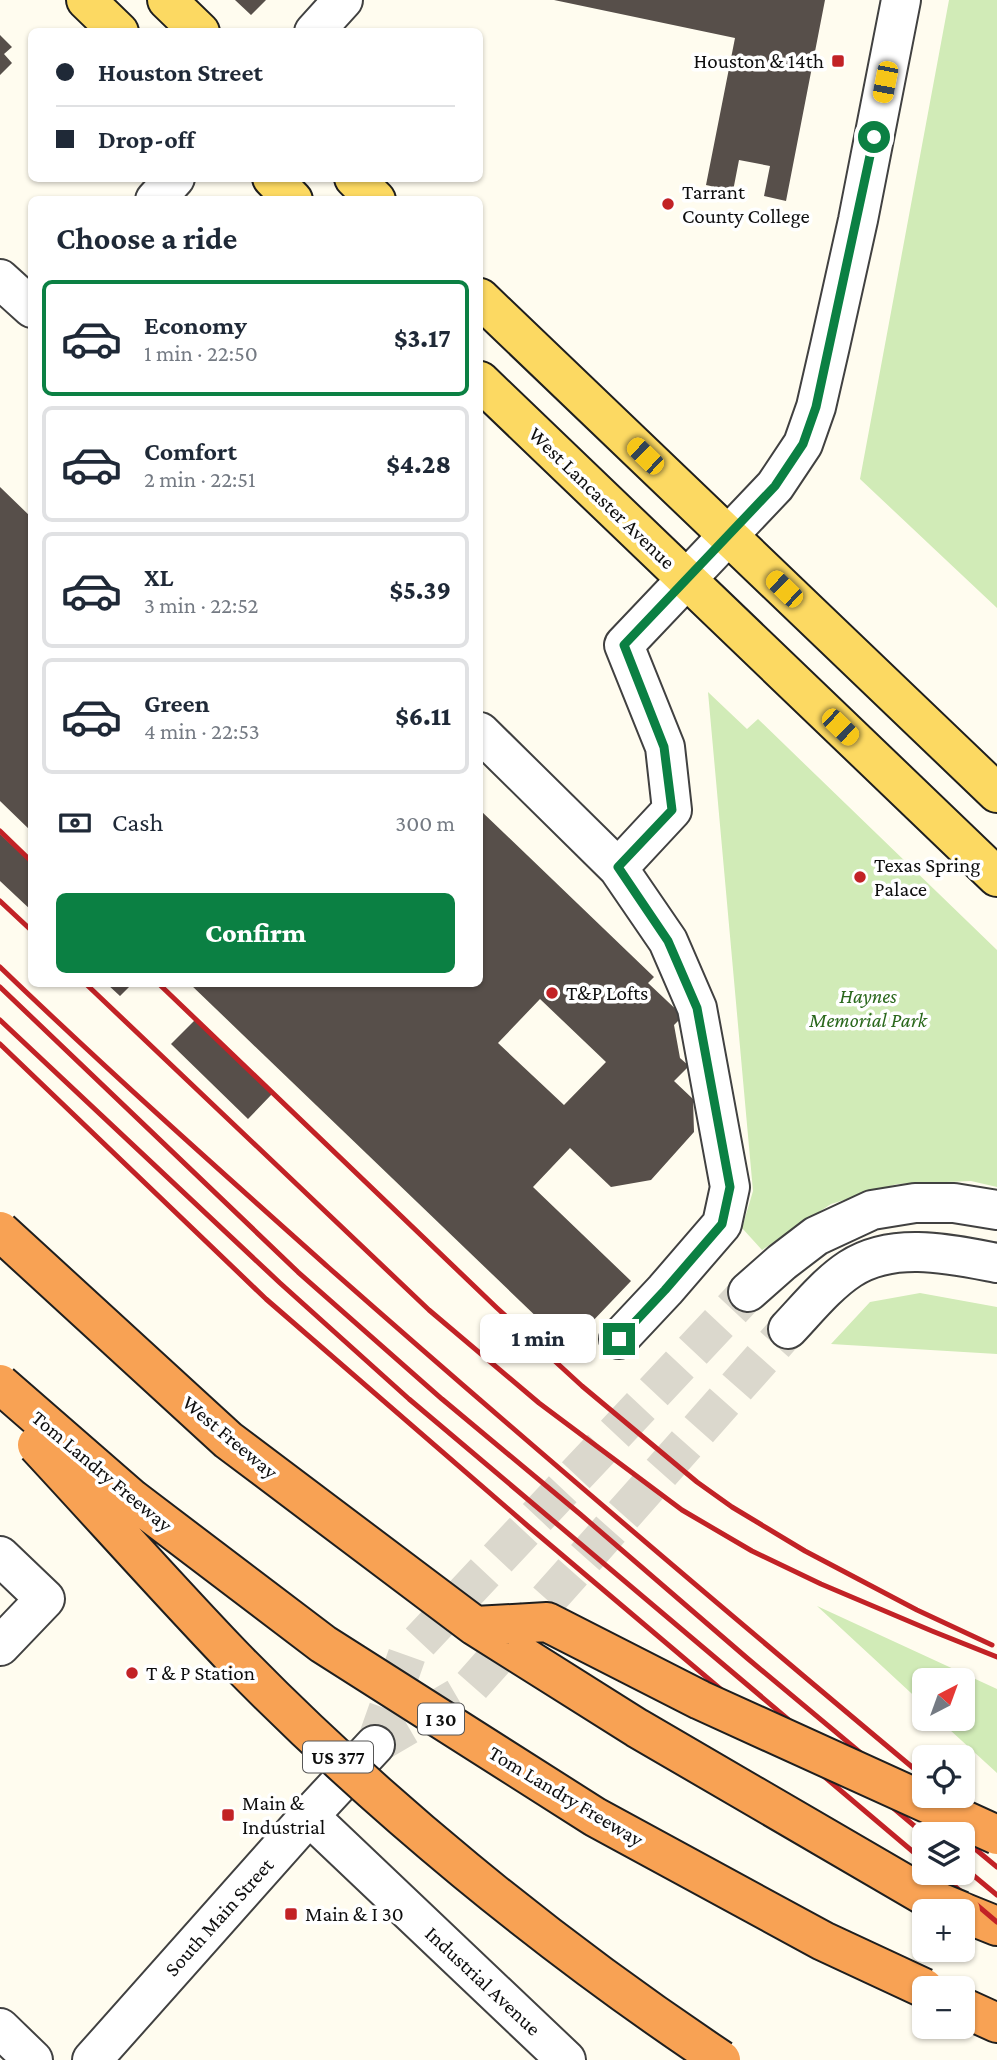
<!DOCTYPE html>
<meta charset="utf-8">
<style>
body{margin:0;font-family:"Crimson Pro",serif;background:#f6f6f7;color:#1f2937;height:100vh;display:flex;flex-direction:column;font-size:26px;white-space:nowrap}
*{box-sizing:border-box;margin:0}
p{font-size:23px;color:#747a83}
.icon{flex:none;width:38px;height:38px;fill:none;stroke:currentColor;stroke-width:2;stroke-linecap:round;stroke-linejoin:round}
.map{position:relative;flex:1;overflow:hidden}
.panel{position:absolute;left:28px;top:196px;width:455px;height:791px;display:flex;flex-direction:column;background:#fff;border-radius:10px;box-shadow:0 2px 5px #0004}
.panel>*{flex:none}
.banner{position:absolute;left:28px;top:28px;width:455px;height:154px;border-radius:10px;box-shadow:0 2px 5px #0004;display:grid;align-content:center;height:154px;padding:0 28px;background:#fff}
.needle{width:46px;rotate:41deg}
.tools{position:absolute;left:912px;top:1668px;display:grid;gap:14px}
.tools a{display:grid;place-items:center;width:63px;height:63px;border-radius:10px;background:#fff;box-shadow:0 2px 5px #0004;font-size:35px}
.end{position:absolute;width:32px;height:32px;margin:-16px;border:9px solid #0b8043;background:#fff;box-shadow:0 0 0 4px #fff}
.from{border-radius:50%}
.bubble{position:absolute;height:49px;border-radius:10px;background:#fff;box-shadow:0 2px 5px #0004;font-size:23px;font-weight:800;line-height:49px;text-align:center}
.car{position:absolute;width:21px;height:42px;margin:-21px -10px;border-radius:9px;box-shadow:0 0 5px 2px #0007;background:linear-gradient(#f5c518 24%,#345 0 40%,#f5c518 0 76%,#345 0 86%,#f5c518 0)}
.banner b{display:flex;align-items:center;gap:24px;height:66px;font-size:26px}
.banner b+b{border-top:2px solid #e0e1e3}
.banner i{width:18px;height:18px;background:#1f2937}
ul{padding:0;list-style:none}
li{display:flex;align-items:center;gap:21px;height:116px;margin:0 14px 10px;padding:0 14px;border:4px solid #e0e1e3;border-radius:10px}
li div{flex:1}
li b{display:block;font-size:26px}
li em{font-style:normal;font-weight:800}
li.on{border-color:#0b8043}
li>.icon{width:63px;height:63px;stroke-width:1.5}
h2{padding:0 28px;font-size:32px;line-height:84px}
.pay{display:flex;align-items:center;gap:18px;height:77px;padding:0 28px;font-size:26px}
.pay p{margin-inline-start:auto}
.button{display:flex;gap:14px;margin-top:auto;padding:14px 28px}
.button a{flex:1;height:80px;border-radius:10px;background:#0b8043;color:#fff;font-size:28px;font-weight:800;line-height:80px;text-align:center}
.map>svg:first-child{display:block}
.green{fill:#d1ebb7}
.building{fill:#574f4a;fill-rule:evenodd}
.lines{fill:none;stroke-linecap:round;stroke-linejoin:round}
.minor-tunnel{stroke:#dbd8cd;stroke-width:38;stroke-dasharray:38 19;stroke-linecap:butt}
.minor-casing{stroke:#414141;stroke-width:42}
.major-casing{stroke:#1f1f1f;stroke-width:42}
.highway-casing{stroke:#1f1f1f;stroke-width:42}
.minor{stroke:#fff;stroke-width:38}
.major{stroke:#fcd962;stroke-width:38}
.highway{stroke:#f8a254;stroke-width:38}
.rail{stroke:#c22226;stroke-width:5}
.highway-bridge-casing{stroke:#1f1f1f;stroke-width:42;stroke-linecap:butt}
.highway-bridge{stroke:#f8a254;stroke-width:38}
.route{stroke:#0b8043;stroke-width:9}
.poi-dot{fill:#c22226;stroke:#fff;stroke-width:2.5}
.labels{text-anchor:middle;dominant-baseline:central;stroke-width:7;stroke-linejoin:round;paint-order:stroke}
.shield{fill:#fff;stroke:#565656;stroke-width:2}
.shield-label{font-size:19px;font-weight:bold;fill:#0e0e0e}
.poi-label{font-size:21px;fill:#0e0e0e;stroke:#fff;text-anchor:start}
.street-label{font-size:21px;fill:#0e0e0e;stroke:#fff}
.park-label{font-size:21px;font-style:italic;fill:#2a681c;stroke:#fff}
</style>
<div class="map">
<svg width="997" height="2060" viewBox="0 0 997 2060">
<rect width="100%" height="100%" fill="#fffcef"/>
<!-- green -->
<path class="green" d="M949,0H997V608L860,479Z
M708,692L747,729L758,719L997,950V1187L971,1181L897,1184L831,1204L762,1250L742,1228L753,1191Z
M920,1293L997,1307V1354L831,1344L870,1302Z
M817,1606L997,1689V1773L938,1719L962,1718V1680H924V1705Z"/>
<!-- building -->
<path class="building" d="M235,0H266L251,15Z
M554,0H825L786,201L764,196L770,166L739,160L733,191L706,185L735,38Z
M0,35L12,47L4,54L12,63L0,75Z
M0,487L32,518V832L0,801Z
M480,810L654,977L648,983L683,1016L674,1025L680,1058L689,1066L674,1081L693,1099L694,1132L651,1180L611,1187L570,1148L533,1187L631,1281L568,1347L190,984H435L439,987L442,984H480ZM540,999L606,1062L564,1105L498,1043Z
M0,834L32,864V911L0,881Z
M107,984H132L120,996Z
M195,1020L272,1094L248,1119L171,1044Z"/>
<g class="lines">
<!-- minor-tunnel -->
<path class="minor-tunnel" d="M375,1745L407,1655L748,1292
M375,1745L466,1692L788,1329"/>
<defs>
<path id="minor" d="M314,32L343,0
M155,200L175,178
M0,279L32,308
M480,732L618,868L672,810L665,747L624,645L775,486L803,444L816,407L830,346L858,220L901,0
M618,868L668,941L697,1008L730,1187L722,1224L665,1290L619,1339
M748,1292L782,1262L816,1236L872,1210L915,1203H954L997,1210
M788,1329C807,1309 827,1284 850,1269C893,1241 950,1254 997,1263
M0,1556L45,1599L0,1646
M309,1816L566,2060
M0,2028L33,2060
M92,2060L309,1816L375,1745"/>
<path id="major" d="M86,0L119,32
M167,0L200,32
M272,178L293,200
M354,178L376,200
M480,298L997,793
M480,381L997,877"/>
<path id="highway" d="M962,1912L997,1926
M962,2007L997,2023"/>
</defs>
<!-- minor casing -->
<use href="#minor" class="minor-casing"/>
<!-- major casing -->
<use href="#major" class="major-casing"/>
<!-- highway casing -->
<use href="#highway" class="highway-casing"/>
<!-- minor -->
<use href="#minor" class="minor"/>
<!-- major -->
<use href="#major" class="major"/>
<!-- highway -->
<use href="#highway" class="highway"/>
<!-- rail -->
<path class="rail" d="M0,831L32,862
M0,901L32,931
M0,967C107,1070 217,1168 328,1267C524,1440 723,1609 924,1777
M86,984L429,1310L539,1403L682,1510L752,1551L821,1584L932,1631L997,1657
M159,984L497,1308L582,1386L697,1482L732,1507L805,1551L917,1610L992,1645
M0,987L298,1272L442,1399L580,1514L747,1658L958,1834
M0,1020L280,1283L409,1399L924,1834
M0,1044L266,1299L529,1527L924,1861
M946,1796L997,1838
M962,1838L997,1867
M962,1866L997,1895
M938,1872L997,1922"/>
<defs>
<path id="highway-bridge" d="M0,1231L228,1440L475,1626L637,1728L927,1897L961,1911
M0,1384L132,1499L323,1644L595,1817L823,1941L924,1988
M37,1445C102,1515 165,1586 231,1655C376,1804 548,1945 721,2060
M475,1626L547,1622L700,1700L997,1835"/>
</defs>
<!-- highway-bridge casing -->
<use href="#highway-bridge" class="highway-bridge-casing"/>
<!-- highway-bridge -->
<use href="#highway-bridge" class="highway-bridge"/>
</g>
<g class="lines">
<!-- route -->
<path class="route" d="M619,1339L665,1290L722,1224L730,1187L697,1008L668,941L618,867L672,810L664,747L624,645L775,486L803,444L816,407L874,137"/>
</g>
<!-- markers -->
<g class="poi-dot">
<rect x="831" y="54" width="14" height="14" rx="3.5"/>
<circle cx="668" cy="204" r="7"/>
<circle cx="860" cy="877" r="7"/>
<circle cx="552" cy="993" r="7"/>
<circle cx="132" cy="1673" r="7"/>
<rect x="221" y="1808" width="14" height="14" rx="3.5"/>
<rect x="284" y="1907" width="14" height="14" rx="3.5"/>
</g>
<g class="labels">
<!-- shield labels -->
<g class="shield">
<rect x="418" y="1703.5" width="46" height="31" rx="5"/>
<rect x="303" y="1741.5" width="70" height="31" rx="5"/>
</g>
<g class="shield-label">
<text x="441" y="1719">I 30</text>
<text x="338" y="1757">US 377</text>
</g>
<!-- poi labels -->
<g class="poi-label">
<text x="824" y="61" text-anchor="end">Houston &amp; 14th</text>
<text x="682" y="192">Tarrant<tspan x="682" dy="24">County College</tspan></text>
<text x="874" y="865">Texas Spring<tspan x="874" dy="24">Palace</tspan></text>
<text x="566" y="993">T&amp;P Lofts</text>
<text x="146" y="1673">T &amp; P Station</text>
<text x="242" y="1803">Main &amp;<tspan x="242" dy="24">Industrial</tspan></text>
<text x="305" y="1914">Main &amp; I 30</text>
</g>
<!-- street labels -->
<g class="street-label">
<text transform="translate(602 498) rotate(44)">West Lancaster Avenue</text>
<text transform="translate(230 1437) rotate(40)">West Freeway</text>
<text transform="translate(102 1471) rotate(40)">Tom Landry Freeway</text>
<text transform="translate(566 1796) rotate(31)">Tom Landry Freeway</text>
<text transform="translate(219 1917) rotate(-48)">South Main Street</text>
<text transform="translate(483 1981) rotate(43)">Industrial Avenue</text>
</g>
<!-- park labels -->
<g class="park-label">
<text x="868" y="996">Haynes<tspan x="868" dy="24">Memorial Park</tspan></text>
</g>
</g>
</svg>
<div class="tools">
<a><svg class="needle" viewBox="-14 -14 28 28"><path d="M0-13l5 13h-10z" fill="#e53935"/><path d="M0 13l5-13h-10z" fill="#747a83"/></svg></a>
<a><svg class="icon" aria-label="locate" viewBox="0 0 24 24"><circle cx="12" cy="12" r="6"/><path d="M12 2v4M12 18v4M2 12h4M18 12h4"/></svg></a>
<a><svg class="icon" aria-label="layers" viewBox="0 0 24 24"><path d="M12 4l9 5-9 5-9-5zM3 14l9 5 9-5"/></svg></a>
<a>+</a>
<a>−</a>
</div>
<i class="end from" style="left:874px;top:137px"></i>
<i class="end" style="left:619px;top:1339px"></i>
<div class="bubble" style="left:480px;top:1314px;width:116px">1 min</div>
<i class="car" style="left:885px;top:82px;rotate:191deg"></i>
<i class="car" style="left:645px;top:456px;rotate:314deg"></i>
<i class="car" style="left:784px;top:589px;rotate:314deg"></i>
<i class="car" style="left:840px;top:727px;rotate:134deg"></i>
<div class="banner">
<b><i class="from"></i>Houston Street</b>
<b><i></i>Drop-off</b>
</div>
<section class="panel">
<h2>Choose a ride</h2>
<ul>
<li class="on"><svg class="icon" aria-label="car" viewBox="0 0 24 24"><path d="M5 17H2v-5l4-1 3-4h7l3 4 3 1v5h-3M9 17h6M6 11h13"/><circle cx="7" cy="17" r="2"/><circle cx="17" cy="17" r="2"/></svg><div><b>Economy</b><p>1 min · 22:50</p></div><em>$3.17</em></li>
<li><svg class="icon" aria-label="car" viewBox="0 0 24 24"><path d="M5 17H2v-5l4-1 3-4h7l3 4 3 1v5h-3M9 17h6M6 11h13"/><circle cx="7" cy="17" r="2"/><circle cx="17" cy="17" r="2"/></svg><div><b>Comfort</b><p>2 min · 22:51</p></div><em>$4.28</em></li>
<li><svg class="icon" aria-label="car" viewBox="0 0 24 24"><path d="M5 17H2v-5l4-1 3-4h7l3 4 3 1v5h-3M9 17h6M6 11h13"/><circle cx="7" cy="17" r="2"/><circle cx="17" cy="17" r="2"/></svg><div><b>XL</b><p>3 min · 22:52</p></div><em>$5.39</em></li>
<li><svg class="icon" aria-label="car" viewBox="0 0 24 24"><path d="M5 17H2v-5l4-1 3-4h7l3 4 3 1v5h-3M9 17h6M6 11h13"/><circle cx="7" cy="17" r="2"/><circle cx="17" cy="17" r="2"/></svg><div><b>Green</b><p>4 min · 22:53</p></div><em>$6.11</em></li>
</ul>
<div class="pay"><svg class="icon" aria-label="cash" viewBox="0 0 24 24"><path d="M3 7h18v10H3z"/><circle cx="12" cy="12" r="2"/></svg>Cash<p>300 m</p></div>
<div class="button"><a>Confirm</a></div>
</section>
</div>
